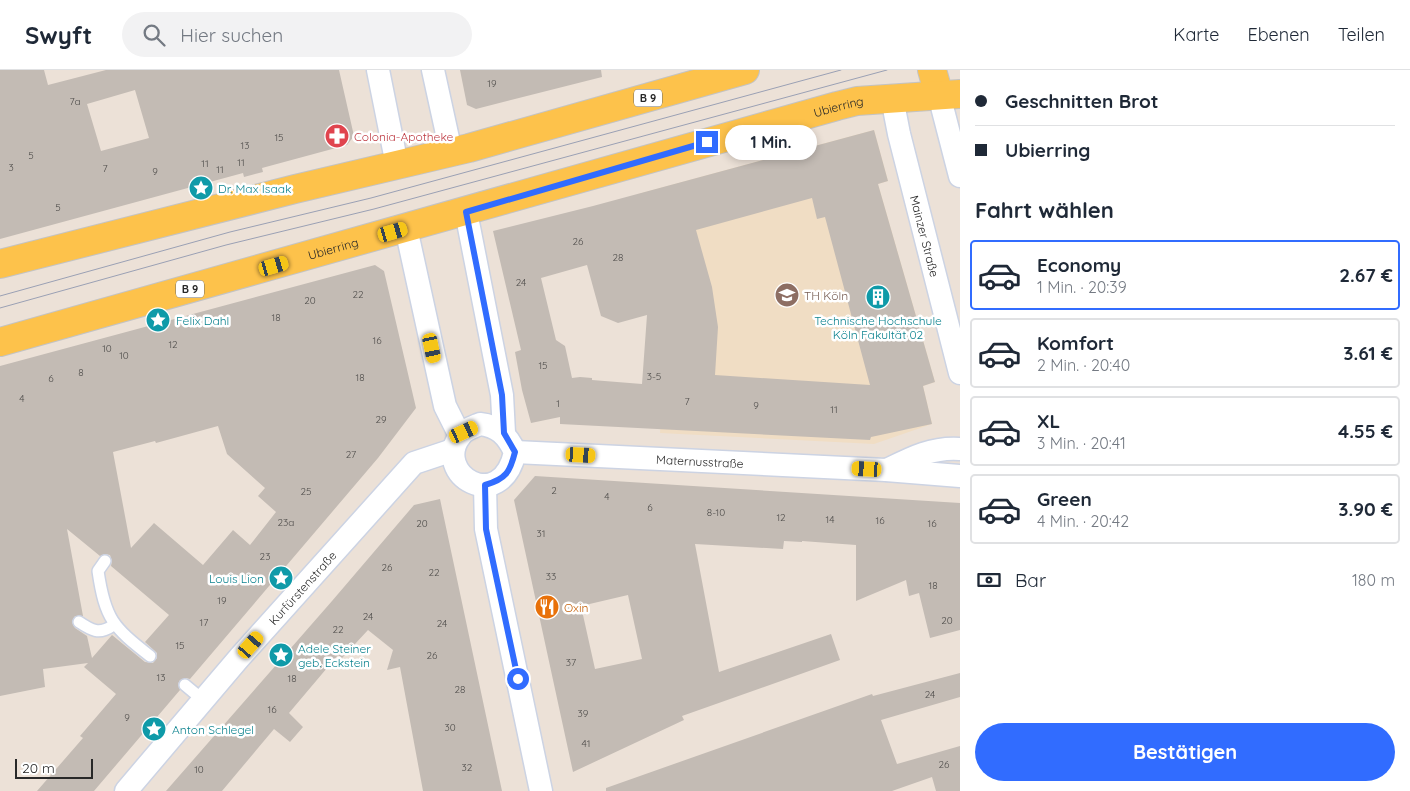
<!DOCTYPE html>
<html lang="de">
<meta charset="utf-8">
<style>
body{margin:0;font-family:Quicksand,sans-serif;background:#f2f2f3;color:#1f2937;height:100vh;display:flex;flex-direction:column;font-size:19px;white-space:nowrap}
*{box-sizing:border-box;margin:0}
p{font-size:16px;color:#747a83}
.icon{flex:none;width:28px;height:28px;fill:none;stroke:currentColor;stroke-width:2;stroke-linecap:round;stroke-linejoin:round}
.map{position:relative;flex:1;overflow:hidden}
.details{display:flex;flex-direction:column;background:#fff;width:450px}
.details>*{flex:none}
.top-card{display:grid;align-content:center;height:110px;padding:0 15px;background:#fff}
.scale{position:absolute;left:15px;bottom:12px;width:78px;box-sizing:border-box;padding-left:5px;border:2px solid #282828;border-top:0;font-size:14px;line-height:18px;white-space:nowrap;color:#282828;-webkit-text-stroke:4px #fff;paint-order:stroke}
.end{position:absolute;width:22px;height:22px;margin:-11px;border:6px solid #316cff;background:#fff;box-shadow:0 0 0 2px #fff}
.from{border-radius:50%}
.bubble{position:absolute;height:35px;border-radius:18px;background:#fff;box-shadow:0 2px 8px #0003;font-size:16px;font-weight:800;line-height:35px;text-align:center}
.car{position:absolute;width:15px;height:30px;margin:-15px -8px;border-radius:6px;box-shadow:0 0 4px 1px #0007;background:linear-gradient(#f5c518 24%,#345 0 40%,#f5c518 0 76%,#345 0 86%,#f5c518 0)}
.top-card b{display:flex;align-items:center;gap:18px;height:48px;font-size:19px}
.top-card b+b{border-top:1px solid #e0e1e3}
.top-card i{width:12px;height:12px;background:#1f2937}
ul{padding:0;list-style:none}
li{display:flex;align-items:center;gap:15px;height:70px;margin:0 10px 8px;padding:0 5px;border:2px solid #e0e1e3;border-radius:5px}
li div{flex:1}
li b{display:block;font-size:19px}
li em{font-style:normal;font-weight:800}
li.current{border-color:#316cff}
li>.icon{width:45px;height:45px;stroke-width:1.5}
h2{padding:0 15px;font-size:22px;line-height:60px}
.pay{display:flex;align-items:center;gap:12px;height:55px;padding:0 15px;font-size:19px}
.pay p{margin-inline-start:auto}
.button{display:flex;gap:10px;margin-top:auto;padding:10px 15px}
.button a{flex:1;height:58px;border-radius:30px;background:#316cff;color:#fff;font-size:20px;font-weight:800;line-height:58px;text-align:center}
header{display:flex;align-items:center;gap:30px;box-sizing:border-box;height:70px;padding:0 25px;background:#fff;border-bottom:1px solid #e0e1e3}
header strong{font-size:24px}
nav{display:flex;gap:28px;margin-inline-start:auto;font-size:18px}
.search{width:350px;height:45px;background:#f2f2f3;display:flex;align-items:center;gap:12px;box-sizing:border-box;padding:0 18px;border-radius:28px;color:#747a83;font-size:19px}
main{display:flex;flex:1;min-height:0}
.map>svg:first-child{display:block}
.education{fill:#f0ddc4}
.building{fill:#c3bbb4;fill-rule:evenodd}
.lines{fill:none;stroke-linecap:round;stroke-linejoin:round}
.service-casing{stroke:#ccd3e3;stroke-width:14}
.minor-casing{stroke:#ccd3e3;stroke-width:25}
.primary-casing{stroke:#c3c3c3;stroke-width:30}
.service{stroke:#fff;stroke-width:11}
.minor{stroke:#fff;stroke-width:22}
.primary{stroke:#fdc24b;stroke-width:28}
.tram{stroke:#9aa0b4;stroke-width:1}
.route{stroke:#316cff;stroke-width:6}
.labels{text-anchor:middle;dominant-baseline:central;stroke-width:5;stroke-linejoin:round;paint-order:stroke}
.number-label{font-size:10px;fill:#4f4d4b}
.shield{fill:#fff;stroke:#686868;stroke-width:1}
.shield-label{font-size:11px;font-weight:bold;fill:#282828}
.street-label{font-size:12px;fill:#282828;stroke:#fff}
.health-label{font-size:12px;fill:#be3a42;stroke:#fff;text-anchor:start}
.culture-label{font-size:12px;fill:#0d838f;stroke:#fff;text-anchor:start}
.education-label{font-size:12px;fill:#785e54;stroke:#fff;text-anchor:start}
.food-label{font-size:12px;fill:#c56008;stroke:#fff;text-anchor:start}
</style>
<header>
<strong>Swyft</strong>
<div class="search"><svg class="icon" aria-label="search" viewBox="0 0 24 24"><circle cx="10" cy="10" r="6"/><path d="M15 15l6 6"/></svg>Hier suchen</div>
<nav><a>Karte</a><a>Ebenen</a><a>Teilen</a></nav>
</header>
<main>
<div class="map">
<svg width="960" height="721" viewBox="0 0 960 721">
<rect width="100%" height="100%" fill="#ece1d7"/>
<!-- education -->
<path class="education" d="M874,60L888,111L878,114L935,312L923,316L932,354L874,374L660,363L665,301L638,124Z"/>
<!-- building -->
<path class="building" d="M0,0H44L48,15L106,0H339L354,66L347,75L262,98L263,102L244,107L243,103L0,169ZM135,20L149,68L101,81L87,34Z
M460,0H601L602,7L476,39L467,35Z
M874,60L888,111L878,114L935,312L923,316L932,354L871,367L870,370L560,354V347L531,353L522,320L515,282L521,280L493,161L593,136ZM812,128L817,149L825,147L870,315L715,305L718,257L712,217L696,160ZM587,195L601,246L618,253L647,245L642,314L592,310V308L580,307L572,308L565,276L556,270L541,208Z
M375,195L384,201L416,338L378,388L190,609L186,608L180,610L178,614L180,620L94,721H37L83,668L80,666L116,624L84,597L88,593L43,599L45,617L0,626V296ZM218,356L227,384L265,418L258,426L276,442L250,475L233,460L203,495L154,453L131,478L113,382L155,371L156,373ZM67,459L100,486L105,484L110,485L112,491L111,496L169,545L145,572L157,583V588L153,593L145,592L112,565L92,588L87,566L75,558L72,552L75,546H83Z
M535,406L960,433V560L930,568L919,523L909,526L906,510L856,531V475L802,471V472L784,471L783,479L695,474L719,602L831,564L840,590L682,646L684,650L573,702L514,430ZM628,525L642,589L595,599L581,536Z
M440,429L502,721H423L400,597L387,600L393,580L368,560L342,588L338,585L289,643L303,657L290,672L274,659L222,721H166L332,531L414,435Z
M960,603V627L881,650L897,694L960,676V721H936L932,707L892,721H606V718L872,624L873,626Z"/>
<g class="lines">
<defs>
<path id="service" d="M105,491L98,501C105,549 113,557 150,586
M79,552C91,560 99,565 112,556
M185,615L203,630"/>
<g id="minor">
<path d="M378,0L397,95"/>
<path d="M433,0L451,82"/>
<path d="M939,25L960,106"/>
<path id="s1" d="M892,28L899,64L960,303"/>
<path d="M466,142L502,325L504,363"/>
<path d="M406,158L445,336L460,366"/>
<path d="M480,354C498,356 507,365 515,382C501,446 432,404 460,366C464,360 473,357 480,354Z"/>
<path id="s2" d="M515,382L886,400L960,406"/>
<path d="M887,400C911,388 932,377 960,379"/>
<path d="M485,415L486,459L541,721"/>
<path id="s3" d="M126,721L239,588L414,393L453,380"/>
</g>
<g id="primary">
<path d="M932,0L939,25"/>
<path d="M0,194L295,119L469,78L745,0"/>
<path id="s4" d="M0,272L837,36L857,31L960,24"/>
</g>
</defs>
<!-- service casing -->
<use href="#service" class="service-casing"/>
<!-- minor casing -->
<use href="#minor" class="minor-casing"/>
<!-- primary casing -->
<use href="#primary" class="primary-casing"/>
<!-- service -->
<use href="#service" class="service"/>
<!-- minor -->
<use href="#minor" class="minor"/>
<!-- primary -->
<use href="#primary" class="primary"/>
<!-- tram -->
<path class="tram" d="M0,226L230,162L371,128L841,0
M0,238L226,175L374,139L887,0"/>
</g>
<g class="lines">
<!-- route -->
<path class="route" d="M518,609L486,459L485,415C506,409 510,402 515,382L504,363L502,325L466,142L707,72"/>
</g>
<!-- icons -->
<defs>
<symbol id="pharmacy-disc" viewBox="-11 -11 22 22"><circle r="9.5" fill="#e0444e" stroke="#fff"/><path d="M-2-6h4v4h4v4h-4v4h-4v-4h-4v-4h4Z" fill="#fff"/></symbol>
<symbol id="sight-disc" viewBox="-11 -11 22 22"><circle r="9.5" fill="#0f9aa8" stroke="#fff"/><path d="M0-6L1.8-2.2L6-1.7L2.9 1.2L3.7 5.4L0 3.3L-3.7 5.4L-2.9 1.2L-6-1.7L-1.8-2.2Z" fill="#fff"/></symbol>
<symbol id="university-disc" viewBox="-11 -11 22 22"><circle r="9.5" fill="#8d6e63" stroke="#fff"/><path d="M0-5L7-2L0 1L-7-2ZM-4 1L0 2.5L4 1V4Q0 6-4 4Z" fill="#fff"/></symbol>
<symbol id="building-disc" viewBox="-11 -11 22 22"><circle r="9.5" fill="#0f9aa8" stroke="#fff"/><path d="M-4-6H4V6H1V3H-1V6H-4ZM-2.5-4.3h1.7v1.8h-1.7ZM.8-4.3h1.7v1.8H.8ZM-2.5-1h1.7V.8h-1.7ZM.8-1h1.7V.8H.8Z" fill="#fff"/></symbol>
<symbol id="restaurant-disc" viewBox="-11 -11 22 22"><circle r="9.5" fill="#e8710a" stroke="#fff"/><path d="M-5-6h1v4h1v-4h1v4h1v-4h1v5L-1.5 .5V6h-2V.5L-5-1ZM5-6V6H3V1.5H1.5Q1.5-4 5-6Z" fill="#fff"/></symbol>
</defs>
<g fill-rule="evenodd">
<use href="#pharmacy-disc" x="323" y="52" width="28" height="28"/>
<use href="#sight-disc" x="187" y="104" width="28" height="28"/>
<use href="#university-disc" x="773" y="211" width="28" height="28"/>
<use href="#building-disc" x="864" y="213" width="28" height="28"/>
<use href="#sight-disc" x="144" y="236" width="28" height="28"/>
<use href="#sight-disc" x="267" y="494" width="28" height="28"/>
<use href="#restaurant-disc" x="533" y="523" width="28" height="28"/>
<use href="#sight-disc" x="267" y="571" width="28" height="28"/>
<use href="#sight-disc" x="140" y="645" width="28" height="28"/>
</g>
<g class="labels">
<!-- number labels -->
<g class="number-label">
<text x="492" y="13">19</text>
<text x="75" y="31">7a</text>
<text x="279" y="67">15</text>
<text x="245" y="75">13</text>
<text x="31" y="85">5</text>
<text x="241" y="92">11</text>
<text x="205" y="93">11</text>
<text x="11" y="97">3</text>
<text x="105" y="98">7</text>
<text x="220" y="99">11</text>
<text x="155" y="101">9</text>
<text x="58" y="137">5</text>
<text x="578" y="171">26</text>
<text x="618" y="187">28</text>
<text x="521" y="212">24</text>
<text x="358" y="224">22</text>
<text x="310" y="230">20</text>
<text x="276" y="247">18</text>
<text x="377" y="270">16</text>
<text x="173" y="274">12</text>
<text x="107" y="278">10</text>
<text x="124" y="285">10</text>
<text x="543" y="295">15</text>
<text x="81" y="302">8</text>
<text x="654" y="306">3-5</text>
<text x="360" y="307">18</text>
<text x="51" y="308">6</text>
<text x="22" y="328">4</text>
<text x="687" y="331">7</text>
<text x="558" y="333">1</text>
<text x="756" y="335">9</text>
<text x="834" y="339">11</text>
<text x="381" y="349">29</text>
<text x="351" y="384">27</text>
<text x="554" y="420">2</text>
<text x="306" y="421">25</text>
<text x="607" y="426">4</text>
<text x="650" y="437">6</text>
<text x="716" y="442">8-10</text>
<text x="781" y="447">12</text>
<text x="830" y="449">14</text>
<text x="880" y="450">16</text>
<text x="286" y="452">23a</text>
<text x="422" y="453">20</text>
<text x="932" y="453">16</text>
<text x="541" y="463">31</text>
<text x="265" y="486">23</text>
<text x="387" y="497">26</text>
<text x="434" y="502">22</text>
<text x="551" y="506">33</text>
<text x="933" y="515">18</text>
<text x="222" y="530">19</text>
<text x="368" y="546">24</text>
<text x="947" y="550">20</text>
<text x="204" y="552">17</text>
<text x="442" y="553">24</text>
<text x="338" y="559">22</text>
<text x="180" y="575">15</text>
<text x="432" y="585">26</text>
<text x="571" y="592">37</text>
<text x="161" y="607">13</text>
<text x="292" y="608">18</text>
<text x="460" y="619">28</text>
<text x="930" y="624">24</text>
<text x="272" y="639">16</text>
<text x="583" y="643">39</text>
<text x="127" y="647">9</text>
<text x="450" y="657">30</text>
<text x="586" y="673">41</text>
<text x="944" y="694">26</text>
<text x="467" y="697">32</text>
<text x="199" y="699">10</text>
</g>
<!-- shield labels -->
<g class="shield">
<rect x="634" y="19.5" width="28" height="17" rx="4"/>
<rect x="176" y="210.5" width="28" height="17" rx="4"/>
</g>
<g class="shield-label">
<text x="648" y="28">B 9</text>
<text x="190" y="219">B 9</text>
</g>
<!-- street labels -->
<g class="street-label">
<text stroke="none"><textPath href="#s4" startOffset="871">Ubierring</textPath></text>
<text stroke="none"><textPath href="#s1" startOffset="142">Mainzer Straße</textPath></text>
<text stroke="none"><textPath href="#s4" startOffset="346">Ubierring</textPath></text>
<text stroke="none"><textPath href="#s2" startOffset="185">Maternusstraße</textPath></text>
<text stroke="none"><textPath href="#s3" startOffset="269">Kurfürstenstraße</textPath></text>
</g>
<!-- health labels -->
<g class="health-label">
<text x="354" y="66">Colonia-Apotheke</text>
</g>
<!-- culture labels -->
<g class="culture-label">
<text x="218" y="118">Dr. Max Isaak</text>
<text x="176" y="250">Felix Dahl</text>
<text x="878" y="250" text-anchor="middle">Technische Hochschule<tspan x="878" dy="14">Köln Fakultät 02</tspan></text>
<text x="264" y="508" text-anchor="end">Louis Lion</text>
<text x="298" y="578">Adele Steiner<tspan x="298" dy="14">geb. Eckstein</tspan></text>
<text x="172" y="659">Anton Schlegel</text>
</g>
<!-- education labels -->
<g class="education-label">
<text x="804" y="225">TH Köln</text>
</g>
<!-- food labels -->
<g class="food-label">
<text x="564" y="537">Oxin</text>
</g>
</g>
</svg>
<div class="scale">20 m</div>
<i class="end from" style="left:518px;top:609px"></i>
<i class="end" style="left:707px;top:72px"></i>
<div class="bubble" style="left:725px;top:55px;width:92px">1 Min.</div>
<i class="car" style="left:393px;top:162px;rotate:74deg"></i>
<i class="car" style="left:274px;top:196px;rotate:74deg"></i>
<i class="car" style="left:432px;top:278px;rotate:168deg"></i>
<i class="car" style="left:464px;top:362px;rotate:65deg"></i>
<i class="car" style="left:581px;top:385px;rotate:93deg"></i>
<i class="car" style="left:867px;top:399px;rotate:273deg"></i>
<i class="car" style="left:251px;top:575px;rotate:41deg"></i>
</div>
<section class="details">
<div class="top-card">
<b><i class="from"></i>Geschnitten Brot</b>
<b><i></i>Ubierring</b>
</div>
<h2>Fahrt wählen</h2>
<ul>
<li class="current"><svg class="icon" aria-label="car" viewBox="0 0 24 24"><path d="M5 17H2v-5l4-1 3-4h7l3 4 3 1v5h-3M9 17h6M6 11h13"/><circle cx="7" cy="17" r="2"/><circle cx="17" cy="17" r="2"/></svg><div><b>Economy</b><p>1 Min. · 20:39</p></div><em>2.67 €</em></li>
<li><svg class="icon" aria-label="car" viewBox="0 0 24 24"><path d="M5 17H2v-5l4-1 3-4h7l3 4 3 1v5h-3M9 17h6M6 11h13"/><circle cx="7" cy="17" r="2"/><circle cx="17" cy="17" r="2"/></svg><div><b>Komfort</b><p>2 Min. · 20:40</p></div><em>3.61 €</em></li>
<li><svg class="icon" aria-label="car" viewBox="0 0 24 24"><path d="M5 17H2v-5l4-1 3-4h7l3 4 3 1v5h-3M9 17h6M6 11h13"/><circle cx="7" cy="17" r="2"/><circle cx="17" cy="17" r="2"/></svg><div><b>XL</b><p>3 Min. · 20:41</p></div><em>4.55 €</em></li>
<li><svg class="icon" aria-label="car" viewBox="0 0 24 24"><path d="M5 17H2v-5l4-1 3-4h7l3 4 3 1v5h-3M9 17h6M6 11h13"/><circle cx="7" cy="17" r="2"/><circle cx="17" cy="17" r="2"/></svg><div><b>Green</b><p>4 Min. · 20:42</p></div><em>3.90 €</em></li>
</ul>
<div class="pay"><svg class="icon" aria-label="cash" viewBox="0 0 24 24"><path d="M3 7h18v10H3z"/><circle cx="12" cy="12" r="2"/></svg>Bar<p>180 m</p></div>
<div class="button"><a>Bestätigen</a></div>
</section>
</main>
